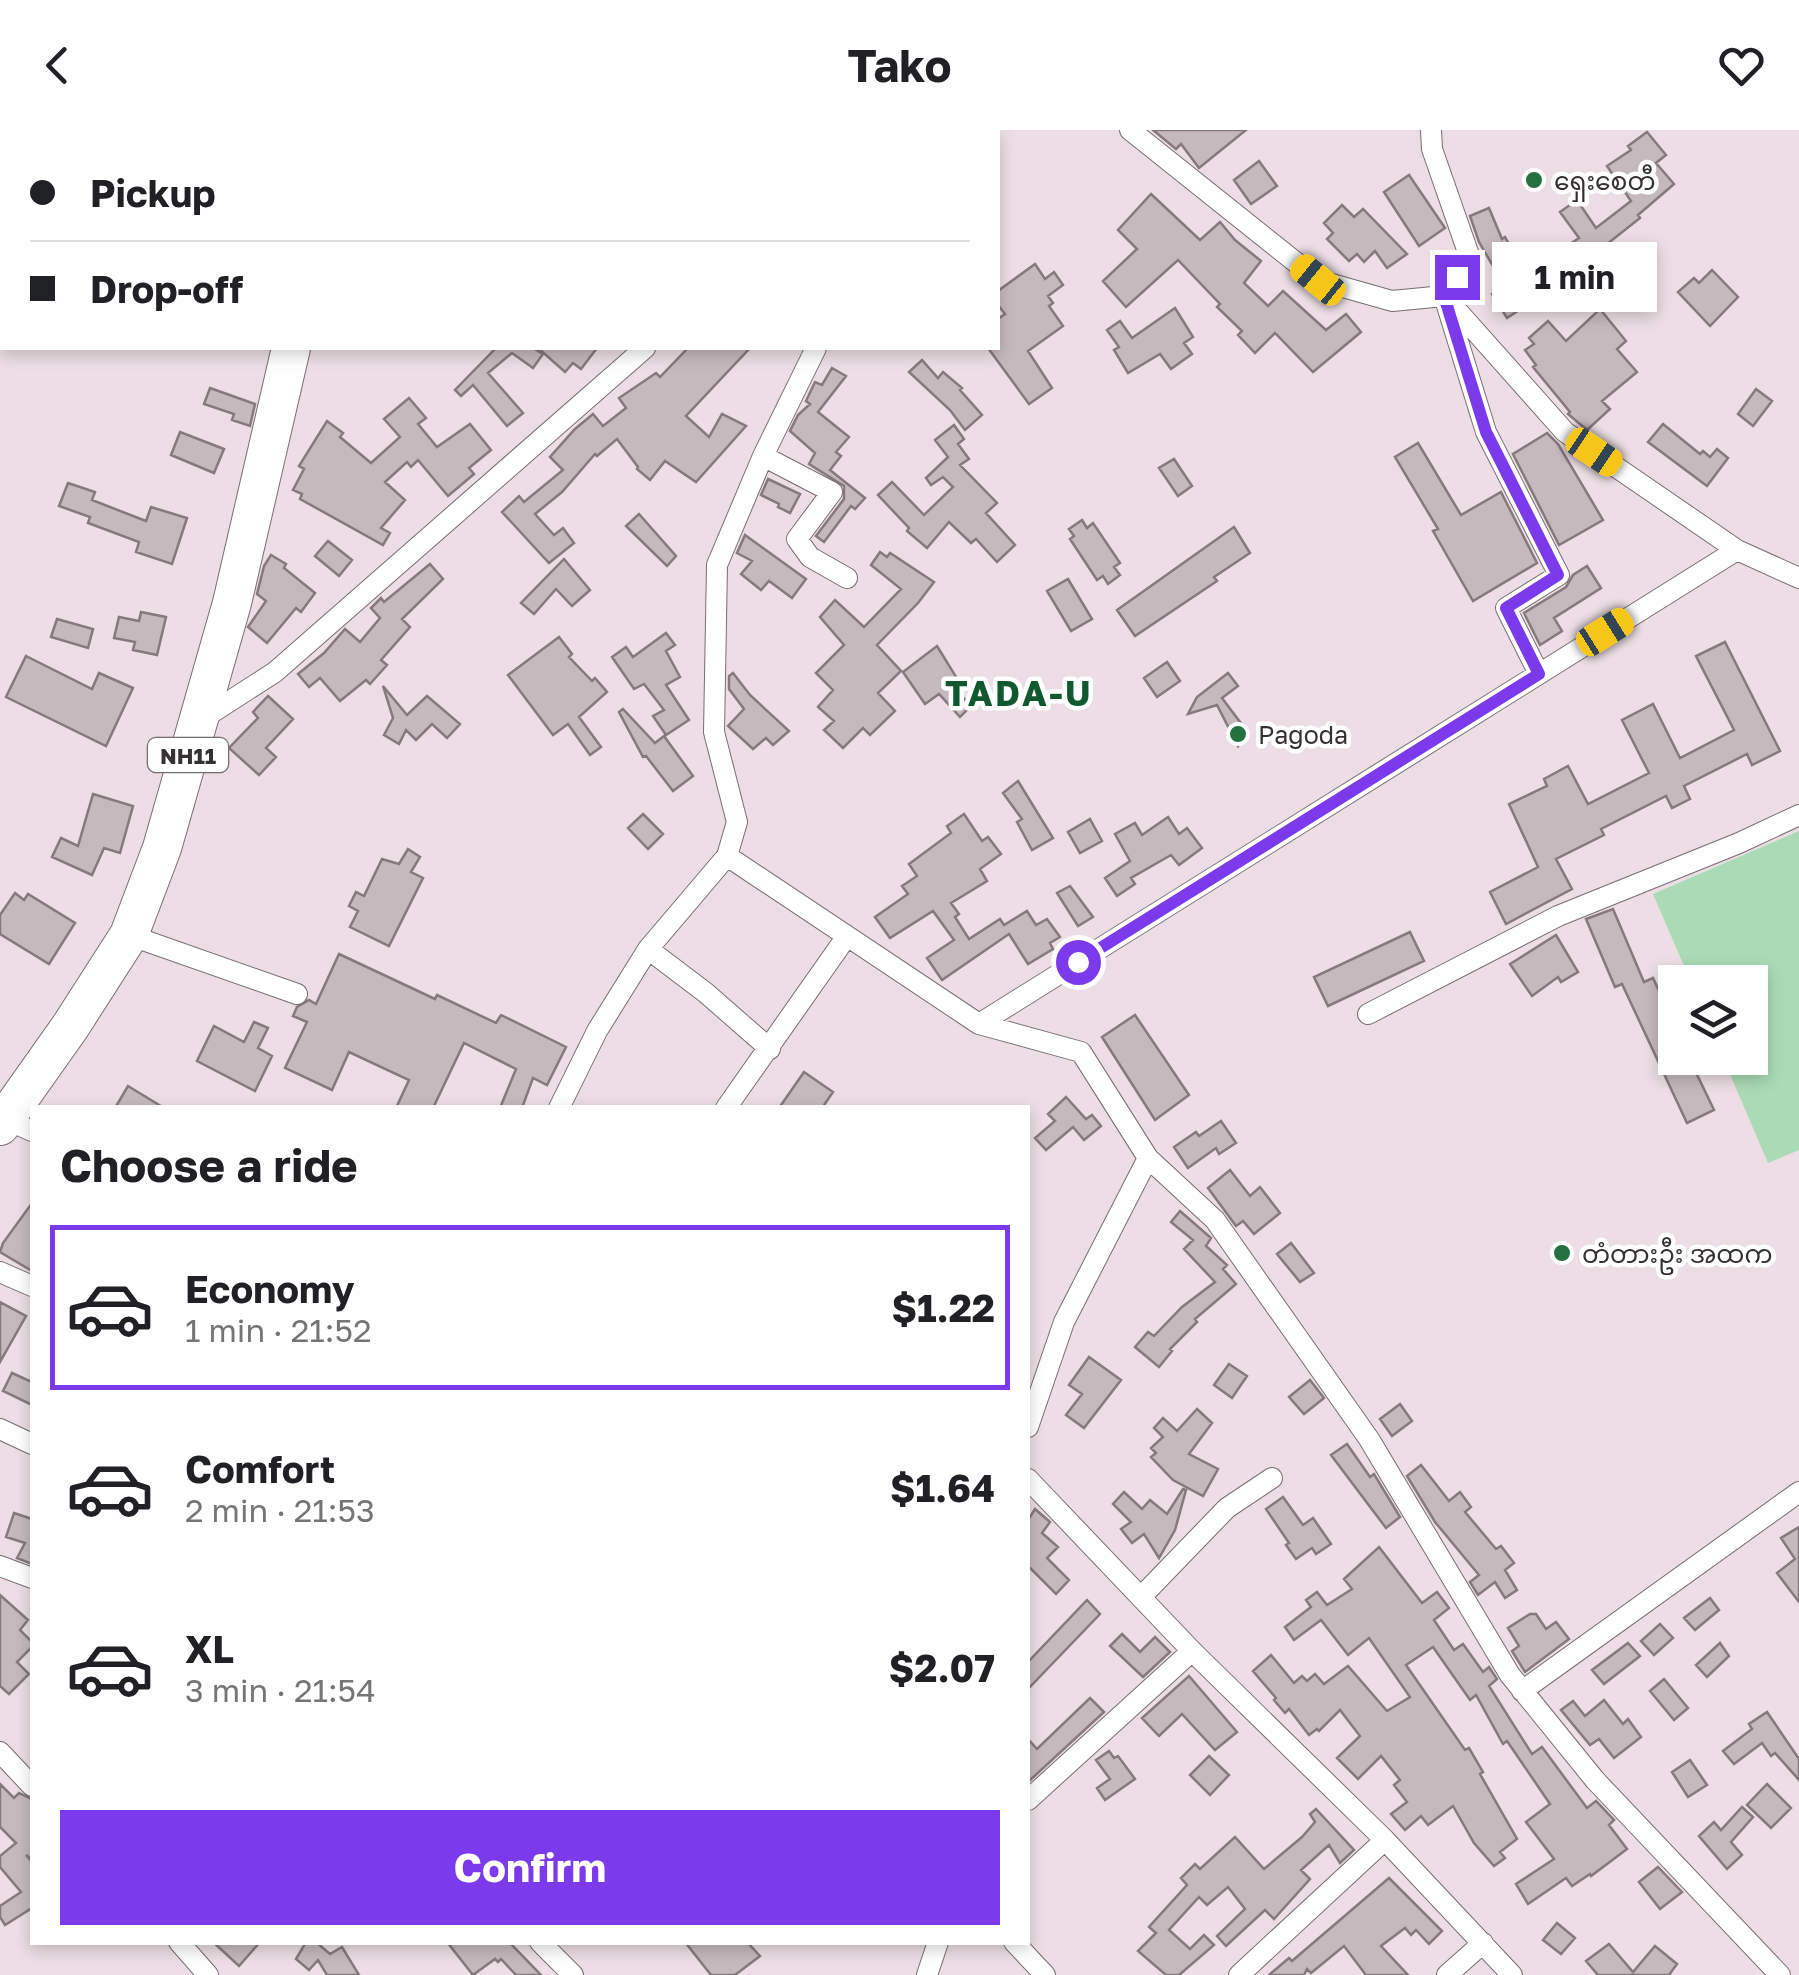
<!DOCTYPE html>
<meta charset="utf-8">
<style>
body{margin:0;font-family:"Golos Text","Noto Sans Myanmar",sans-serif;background:#f6f6f6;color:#202124;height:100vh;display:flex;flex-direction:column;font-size:38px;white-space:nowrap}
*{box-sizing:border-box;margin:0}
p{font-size:32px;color:#757577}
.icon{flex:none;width:55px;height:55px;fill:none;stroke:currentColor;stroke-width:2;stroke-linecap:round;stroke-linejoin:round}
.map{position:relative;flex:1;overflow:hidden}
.drawer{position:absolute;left:30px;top:975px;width:1000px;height:840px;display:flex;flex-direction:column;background:#fff;border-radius:0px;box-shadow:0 5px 15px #0003}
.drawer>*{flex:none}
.top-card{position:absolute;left:0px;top:0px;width:1000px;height:220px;box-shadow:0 5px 15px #0003;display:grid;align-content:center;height:220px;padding:0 30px;background:#fff}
.tools{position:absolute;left:1658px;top:835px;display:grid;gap:20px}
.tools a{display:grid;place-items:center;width:110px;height:110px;border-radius:0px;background:#fff;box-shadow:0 5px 15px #0003;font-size:50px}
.end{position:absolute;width:45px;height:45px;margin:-22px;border:12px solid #7c3aed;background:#fff;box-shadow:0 0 0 5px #fff}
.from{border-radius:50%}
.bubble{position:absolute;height:70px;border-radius:0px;background:#fff;box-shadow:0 5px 15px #0003;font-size:32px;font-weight:700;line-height:70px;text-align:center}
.car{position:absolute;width:30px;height:60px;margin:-30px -15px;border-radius:12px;box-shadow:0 0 8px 2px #0007;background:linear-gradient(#f5c518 24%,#345 0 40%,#f5c518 0 76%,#345 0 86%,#f5c518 0)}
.top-card b{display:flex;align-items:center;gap:35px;height:95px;font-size:38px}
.top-card b+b{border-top:2px solid #e0e0e0}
.top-card i{width:25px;height:25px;background:#202124}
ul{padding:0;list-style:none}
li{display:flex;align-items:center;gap:30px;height:165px;margin:0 20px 15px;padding:0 10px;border:5px solid transparent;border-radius:0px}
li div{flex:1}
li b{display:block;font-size:38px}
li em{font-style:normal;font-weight:700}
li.selected{border-color:#7c3aed}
li>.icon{width:90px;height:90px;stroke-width:1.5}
h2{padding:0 30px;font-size:45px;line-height:120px}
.button{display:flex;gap:20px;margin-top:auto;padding:20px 30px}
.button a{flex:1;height:115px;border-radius:0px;background:#7c3aed;color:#fff;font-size:40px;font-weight:700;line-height:115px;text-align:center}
header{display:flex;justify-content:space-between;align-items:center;height:130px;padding:0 30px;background:#fff;font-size:45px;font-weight:700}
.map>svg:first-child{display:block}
.green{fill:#aadbb6}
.building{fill:#c6b9be;stroke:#86797e;stroke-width:2.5}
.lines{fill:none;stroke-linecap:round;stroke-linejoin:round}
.street-casing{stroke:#796d72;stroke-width:22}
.highway-casing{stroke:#796d72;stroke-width:40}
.street{stroke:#fff;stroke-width:20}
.highway{stroke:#fff;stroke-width:38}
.route{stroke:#7c3aed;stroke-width:12}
.poi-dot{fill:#24703f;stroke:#fff;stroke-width:4}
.labels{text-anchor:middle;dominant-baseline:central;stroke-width:9;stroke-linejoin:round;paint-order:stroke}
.shield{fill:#fff;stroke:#726e70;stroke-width:2.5}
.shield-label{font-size:22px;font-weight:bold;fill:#353032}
.poi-label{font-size:25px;fill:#353032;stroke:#fff;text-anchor:start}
.district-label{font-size:35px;font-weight:bold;letter-spacing:2.5px;fill:#10592e;stroke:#fff}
</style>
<header><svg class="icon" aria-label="back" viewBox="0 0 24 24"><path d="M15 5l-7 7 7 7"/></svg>Tako<svg class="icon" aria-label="heart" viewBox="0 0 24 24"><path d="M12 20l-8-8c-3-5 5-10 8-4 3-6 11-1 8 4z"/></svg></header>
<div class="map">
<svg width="1799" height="1845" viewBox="0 0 1799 1845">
<rect width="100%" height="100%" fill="#ecdee4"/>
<!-- green -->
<path class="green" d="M1799,701V1020L1768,1033L1723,928H1750V852H1691L1653,764Z"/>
<!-- building -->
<path class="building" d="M1153,0H1246L1199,38L1181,14L1176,19Z
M1647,2L1666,25L1656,33L1674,54L1638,85L1640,88L1602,118L1605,123L1599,128L1507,188L1492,164L1504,155L1479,112L1470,86L1489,78L1502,109L1505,107L1524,142H1528L1579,108L1560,82L1577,70L1596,98L1631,71L1607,36L1631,20L1628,16Z
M1259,31L1277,56L1251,74L1234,50Z
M1409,45L1445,98L1419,116L1384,62Z
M1151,64L1200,110L1220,92L1235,110L1261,131L1244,153L1268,176L1283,161L1326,200L1346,184L1361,202L1313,242L1275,203L1255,223L1238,205L1242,201L1217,177L1220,174L1178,130L1126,177L1103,151L1137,119L1118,100Z
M1342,75L1354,87L1363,79L1407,124L1387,138L1375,121L1364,132L1357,124L1349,131L1327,109L1333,103L1324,93Z
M1035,134L1045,149L1054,142L1063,155L1048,166L1053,173L1049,176L1063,196L1028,221L1052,258L1029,274L988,218H998V189L1005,184L998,175V161Z
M1712,140L1738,167L1710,196L1678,162L1694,148L1699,153Z
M1175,178L1193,207L1184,213L1192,224L1171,239L1160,224L1128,243L1114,220L1119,217L1107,200L1120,191L1132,208Z
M1600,179L1626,211L1617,219L1637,242L1602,271L1610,279L1587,300L1568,284L1570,282L1533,237L1536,235L1525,220L1534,214L1529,208L1548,191L1566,211Z
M496,218H533L543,224L533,238L512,223L488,243L523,283L507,296L473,255L461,266L455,260Z
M538,218H597L581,239L573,233L565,242Z
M688,218H750L686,286L709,307L722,284L746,296L696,352L665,331L650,350L637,339L638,337L617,309L597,326L595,324L562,362L535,384L554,405L563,398L574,413L549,433L502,382L519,366L524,372L563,340L550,327L575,299L593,284L603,296L626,278L619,268L656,243L660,247Z
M922,230L938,248L943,242L962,258L960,260L982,285L965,300L950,280L909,242Z
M832,238L846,246L818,282L849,307L836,322L841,326L830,340L865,368L855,379L851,376L824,412L816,406L844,369V356L809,334L815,323L790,301L798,285L810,274L806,271L815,252L822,255Z
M210,258L255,274L250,296L232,290L234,284L204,274Z
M1756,259L1772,271L1753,296L1738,284Z
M409,268L426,288L418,294L437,317L470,294L491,320L469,338L474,344L448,366L418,330L411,337L407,332L385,352L405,370L381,398L390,403L383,415L300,369L302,364L293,360L304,339L299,336L327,291L343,303L340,307L371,333L400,307L384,289Z
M1663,294L1700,324L1703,321L1710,327L1717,319L1728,328L1707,356L1648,312Z
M954,295L964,309L958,314L969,329L960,335L997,373L986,383L1015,415L997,432L976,409L971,413L949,392L927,418L907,401L909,398L878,365L892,352L924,385L953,357L943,347L931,355L926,348L948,327L935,310Z
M180,302L224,319L214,343L171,325Z
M1547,303L1558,314L1603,390L1559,415L1513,324Z
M1418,313L1461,385L1501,362L1537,433L1473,471L1433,401L1438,399L1395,327Z
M1174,329L1192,356L1178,366L1159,338Z
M768,349L800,364L790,383L778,377L779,374L761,365Z
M68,353L95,362L92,370L146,391L151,377L187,388L172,434L136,422L139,412L88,393L90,387L59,376Z
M639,384L676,426L667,436L626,396Z
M1082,390L1087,398L1093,393L1120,433L1114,437L1120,445L1108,454L1103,446L1097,450L1070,409L1074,406L1069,399Z
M1234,397L1250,423L1214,447L1217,451L1135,506L1117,480Z
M745,405L806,449L792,468L769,451L761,460L741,444L752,431L737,423Z
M328,411L352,430L339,446L315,426Z
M880,422L887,427L890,423L934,452L918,473L877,515L901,541L878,563L895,581L870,605L863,598L843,618L824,600L834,591L818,577L833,560L816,543L844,515L820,487L835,470L864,497L901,459L871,435Z
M271,425L286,434L284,438L315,463L301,482L296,478L267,513L248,497L266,471L257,464L264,436Z
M564,429L590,460L572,476L556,459L534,484L521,473Z
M430,434L443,449L402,489L410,497L381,530L387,535L370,554L366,550L340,571L320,548L309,557L298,544L324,523L345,499L360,512L380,488L371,478L381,468L384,472Z
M1587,436L1601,458L1554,488L1562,501L1540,515L1524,483L1566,457L1573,445Z
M1068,449L1092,489L1071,501L1047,461Z
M141,482L166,487L157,525L133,520L135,512L114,508L119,487L139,491Z
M57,489L93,499L88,518L51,507Z
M666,503L675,515L666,521L680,547L666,555L689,590L666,605L653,586L664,580L644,554L634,559L612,527L626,517L633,527Z
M559,507L572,524L569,527L592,551L595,548L607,562L579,587L601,617L590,625L568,594L553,605L508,545Z
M1725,512L1780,621L1752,635L1747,624L1684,656L1690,669L1672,678L1666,666L1601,699L1604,705L1556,729L1572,759L1506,794L1490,762L1538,737L1509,674L1547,656L1544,649L1568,636L1588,674L1649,643L1622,590L1653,574L1680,628L1734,600L1696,526Z
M937,516L958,550L951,554L971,576L960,587L939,564L925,574L903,542Z
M26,526L92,559L99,543L133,558L106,616L6,567Z
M1167,532L1180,551L1157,567L1144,548Z
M733,543L750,565L789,601L773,615L766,608L753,619L728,596L744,579L729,559V546Z
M1228,543L1238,556L1222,568L1246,600L1238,616L1217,575L1188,584L1197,567Z
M383,556L407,585L427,566L460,594L447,608L432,594L416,610L406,600L399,614L384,605L393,588Z
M268,566L293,589L266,618L276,627L259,645L229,618L258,588L253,582Z
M623,579L655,613L664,606L693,646L673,661L646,626L643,627L619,582Z
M1018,651L1053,708L1032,720L1017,692L1022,689L1003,663Z
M93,664L133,676L120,723L104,718L92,745L52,727L61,708L78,716Z
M643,684L663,704L648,719L628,698Z
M964,684L982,711L988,707L1001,724L980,739L987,751L951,773L959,784L955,787L969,809L1000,789L1004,795L1027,781L1036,795L1047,789L1060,807L1050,813L1053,819L1028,834L1009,804L942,850L927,828L954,810L933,781L890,808L875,787L908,764L902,756L917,746L909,734L951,703L947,696Z
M1168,687L1179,704L1187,698L1202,718L1179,735L1171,725L1131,748L1135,754L1117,766L1105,748L1130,731L1115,704L1135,693L1142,705Z
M1090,689L1102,711L1080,723L1068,702Z
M408,719L420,727L411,742L423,748L389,816L350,797L358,781L349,776L356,762L364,766L382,729L399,734Z
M1070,756L1093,787L1078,796L1057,763Z
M15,763L24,770L28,764L75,793L49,834L0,804V785Z
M1613,779L1644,852L1653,848L1675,896V928H1689L1714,980L1687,993L1622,854L1615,857L1586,789Z
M1410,802L1424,831L1328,876L1314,847Z
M1556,805L1578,842L1561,852L1558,847L1532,866L1510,834Z
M339,824L435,869L437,865L496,893L501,885L566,917L547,955L533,948L522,978H500L516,939L464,913L433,978H396L409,950L349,922L332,960L285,938L307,892L293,886L297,877L309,870L316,874Z
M1135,885L1189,965L1155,990L1102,907Z
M254,892L268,898L258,918L272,926L255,961L197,931L214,896L244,912Z
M804,942L833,962L822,978H779Z
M128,956L164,978H115Z
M1066,967L1086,989L1092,985L1101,996L1084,1010L1073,997L1046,1020L1035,1008L1055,991L1048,984Z
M1221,991L1236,1013L1219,1024L1216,1018L1188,1038L1174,1017L1196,1002L1199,1006Z
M1230,1040L1250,1066L1260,1057L1280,1083L1254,1104L1243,1091L1236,1096L1208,1058Z
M32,1073V1141L0,1122L3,1113Z
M1180,1081L1211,1108L1206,1116L1227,1135L1223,1139L1236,1154L1195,1189L1197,1192L1170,1219L1172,1221L1159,1237L1135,1217L1148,1202L1154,1206L1182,1177L1215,1152L1184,1119L1193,1110L1171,1092Z
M1291,1113L1314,1143L1300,1152L1277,1124Z
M0,1172L26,1186L0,1232Z
M1089,1227L1121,1250L1084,1298L1066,1285L1082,1264L1069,1255Z
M1229,1234L1247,1246L1232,1268L1214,1255Z
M12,1243L32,1252V1275L3,1261Z
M1310,1250L1324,1268L1304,1284L1289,1267Z
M1400,1274L1412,1291L1392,1306L1380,1289Z
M1197,1279L1212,1293L1189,1324L1218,1339L1203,1366L1173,1350L1151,1327L1156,1323L1151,1318L1163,1307L1154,1298L1163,1288L1177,1301Z
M1347,1314L1370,1347L1374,1344L1400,1387L1386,1398L1331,1325Z
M1421,1335L1449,1371L1460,1362L1471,1377L1465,1382L1496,1419L1501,1416L1514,1433L1505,1440L1517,1460L1505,1468L1495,1452L1478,1465L1470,1452L1479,1445L1435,1392L1407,1346Z
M1183,1359L1186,1360L1175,1400L1159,1428L1144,1404L1132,1413L1121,1399L1131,1392L1113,1374L1124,1362L1142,1379L1150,1370L1167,1384Z
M1283,1367L1303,1395L1313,1388L1331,1414L1316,1424L1312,1418L1296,1429L1286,1415L1289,1413L1266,1379Z
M1035,1379L1050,1392L1042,1403L1058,1417L1047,1428L1069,1450L1056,1464L1028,1436V1390Z
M14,1383L32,1389V1434L17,1428L25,1413L6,1407Z
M1799,1397V1472L1777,1443L1795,1429L1781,1408Z
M1379,1417L1422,1473L1437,1462L1449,1478L1434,1490L1454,1520L1463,1514L1483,1542L1489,1537L1497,1549L1489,1556L1532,1624L1542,1617L1587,1678L1596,1671L1614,1690L1609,1695L1627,1719L1591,1746L1590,1744L1572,1756L1566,1748L1528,1774L1516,1754L1554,1729L1526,1692L1550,1674L1507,1611L1503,1614L1476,1565L1470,1570L1433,1517L1406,1535L1465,1620L1469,1618L1483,1642L1480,1644L1517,1709L1500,1722L1505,1728L1494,1736L1474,1713L1453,1676L1428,1695L1421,1686L1405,1700L1391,1684L1407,1672L1394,1655L1400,1650L1381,1626L1358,1649L1337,1628L1360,1606L1340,1580L1319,1601L1317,1599L1309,1605L1289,1579L1285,1583L1274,1570L1276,1568L1253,1541L1271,1525L1294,1553L1302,1546L1307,1551L1315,1544L1324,1554L1348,1536L1387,1581L1410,1567L1369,1508L1348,1525L1321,1490L1294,1510L1285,1497L1311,1477L1306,1470L1317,1462L1327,1475L1352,1459L1344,1449Z
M0,1465L28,1490L20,1500L32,1512V1517L17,1532L29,1544L9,1564L0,1556Z
M1710,1468L1719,1480L1695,1500L1684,1488Z
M1087,1470L1100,1484L1028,1559V1532Z
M1530,1484H1536L1546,1499L1556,1492L1569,1509L1525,1542L1512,1521L1519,1516L1508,1498Z
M1660,1494L1673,1508L1654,1525L1641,1511Z
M1122,1504L1140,1522L1155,1507L1170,1522L1143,1547L1110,1516Z
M1628,1513L1640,1526L1604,1554L1592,1540Z
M1720,1513L1729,1526L1707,1547L1696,1535Z
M1189,1546L1237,1602L1215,1620L1182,1584L1159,1606L1142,1588Z
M1664,1549L1688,1578L1674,1590L1650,1561Z
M1090,1568L1104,1582L1028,1652V1609L1037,1619Z
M1604,1570L1623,1594L1628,1589L1641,1607L1614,1628L1599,1609L1590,1615L1561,1580L1573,1571L1585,1586Z
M1767,1582L1799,1629V1650L1775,1623L1771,1626L1762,1613L1734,1634L1723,1621L1752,1599L1749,1594Z
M1109,1621L1114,1628L1118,1626L1135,1649L1105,1670L1097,1658L1110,1649L1096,1630Z
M1209,1626L1229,1645L1210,1665L1190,1645Z
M1690,1630L1707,1655L1688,1667L1672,1642Z
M0,1654L14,1668L19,1663L32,1669V1729L26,1725L32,1732V1778L5,1795L0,1787V1776L21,1762L0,1737V1726L16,1713L0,1697Z
M1767,1654L1791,1678L1771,1698L1747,1675Z
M1742,1677L1753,1687L1731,1712L1742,1725L1727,1739L1699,1706L1714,1692L1721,1700Z
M1316,1679L1354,1720L1340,1733L1329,1715L1301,1740L1310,1749L1274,1789L1265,1780L1226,1816L1217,1806L1245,1779L1228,1757L1207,1775L1199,1767L1169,1800L1190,1819L1204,1805L1214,1815L1179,1845H1166L1138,1821L1156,1803L1149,1797L1187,1755L1181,1748L1195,1734L1200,1739L1235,1707L1264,1739L1302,1707L1315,1692L1310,1684Z
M1658,1737L1682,1762L1660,1779L1639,1752Z
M1389,1748L1442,1801L1429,1814L1416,1800L1411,1805L1405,1798L1381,1816L1408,1845H1366L1344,1816L1311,1843L1307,1839L1304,1845H1269L1289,1828L1292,1831Z
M1557,1793L1575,1808L1561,1824L1543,1810Z
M213,1812H260L239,1836Z
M306,1812H316L330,1824L342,1817L359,1845H327L318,1830L309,1840L296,1829Z
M447,1812H509L541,1845H516L501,1829L498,1832L495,1829L473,1845Z
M685,1812H747L760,1826L735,1845H711Z
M1609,1814L1633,1842L1655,1816L1677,1834L1669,1845H1598L1586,1831Z"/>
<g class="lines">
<defs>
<path id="street" d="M1130,0L1318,150L1392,171L1444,166L1565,302L1737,420L1799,448
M884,2L887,0
M763,326L832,362L797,409L810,427L847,448
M1539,544L1737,420
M199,591L275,542L645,218
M727,726L979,894L1081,922L1148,1028L1064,1192L1028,1297
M129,805L297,864
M648,819L706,863L770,919
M1368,884L1558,786L1739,713L1799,685
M979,894L1539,544L1506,478L1559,445L1486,302L1444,166L1470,128L1432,19L1431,0
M559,978L597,901L648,819L727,726L737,692L714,602L717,435L763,326L816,218
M726,978L847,806
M5,989L32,1001
M1148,1028L1215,1090L1369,1309L1510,1545L1595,1650L1780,1845
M0,1142L32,1156
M0,1299L32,1314
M1028,1349L1192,1521L1385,1710L1512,1845
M0,1436L32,1448
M1141,1467L1227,1378L1272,1348
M1522,1561L1799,1362
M0,1622L32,1656
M1028,1670L1192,1521
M179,1812L208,1845
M540,1812L573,1845
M1014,1812L1045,1845
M927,1845L938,1812
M1239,1845L1385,1710
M1447,1845L1483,1813"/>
<path id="highway" d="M342,2V0
M0,996L70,897L129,805L162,718L232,473L291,218"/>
</defs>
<!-- street casing -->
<use href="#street" class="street-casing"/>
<!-- highway casing -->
<use href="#highway" class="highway-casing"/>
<!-- street -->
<use href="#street" class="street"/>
<!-- highway -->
<use href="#highway" class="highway"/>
</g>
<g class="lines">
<!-- route -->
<path class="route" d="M1078,832L1539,544L1506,478L1558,445L1486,302L1444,166L1457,147"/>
</g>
<!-- markers -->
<g class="poi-dot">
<circle cx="1534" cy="50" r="10"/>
<circle cx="1238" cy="604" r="10"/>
<circle cx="1562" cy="1123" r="10"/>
</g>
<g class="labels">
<!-- shield labels -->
<rect class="shield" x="148" y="608" width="80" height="34" rx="8"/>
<g class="shield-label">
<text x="188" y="625">NH11</text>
</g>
<!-- poi labels -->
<g class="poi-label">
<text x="1554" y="50">ရှေးစေတီ</text>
<text x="1258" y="604">Pagoda</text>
<text x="1582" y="1123">တံတားဦး အထက</text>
</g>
<!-- district labels -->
<g class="district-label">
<text x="1019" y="563">TADA-U</text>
</g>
</g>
</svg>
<div class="tools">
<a><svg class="icon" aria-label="layers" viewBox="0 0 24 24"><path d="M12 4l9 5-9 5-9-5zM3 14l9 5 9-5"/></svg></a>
</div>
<i class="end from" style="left:1078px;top:832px"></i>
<i class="end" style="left:1457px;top:147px"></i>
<div class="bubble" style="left:1492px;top:112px;width:165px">1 min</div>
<i class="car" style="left:1318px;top:150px;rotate:309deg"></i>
<i class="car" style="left:1594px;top:322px;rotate:124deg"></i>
<i class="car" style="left:1605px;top:502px;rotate:58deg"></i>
<div class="top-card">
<b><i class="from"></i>Pickup</b>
<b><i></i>Drop-off</b>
</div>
<section class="drawer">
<h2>Choose a ride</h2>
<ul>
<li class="selected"><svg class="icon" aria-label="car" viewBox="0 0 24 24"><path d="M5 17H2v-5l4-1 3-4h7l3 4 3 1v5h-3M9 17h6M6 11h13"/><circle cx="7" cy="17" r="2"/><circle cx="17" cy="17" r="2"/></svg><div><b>Economy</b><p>1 min · 21:52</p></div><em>$1.22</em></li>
<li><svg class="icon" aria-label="car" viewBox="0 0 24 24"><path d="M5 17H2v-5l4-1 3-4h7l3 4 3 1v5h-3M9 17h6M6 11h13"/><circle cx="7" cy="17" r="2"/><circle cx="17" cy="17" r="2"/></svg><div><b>Comfort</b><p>2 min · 21:53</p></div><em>$1.64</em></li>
<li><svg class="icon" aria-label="car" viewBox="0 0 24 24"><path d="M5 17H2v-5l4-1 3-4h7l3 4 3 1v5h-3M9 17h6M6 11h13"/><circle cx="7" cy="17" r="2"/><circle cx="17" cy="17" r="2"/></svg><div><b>XL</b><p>3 min · 21:54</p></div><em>$2.07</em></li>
</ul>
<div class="button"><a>Confirm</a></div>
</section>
</div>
